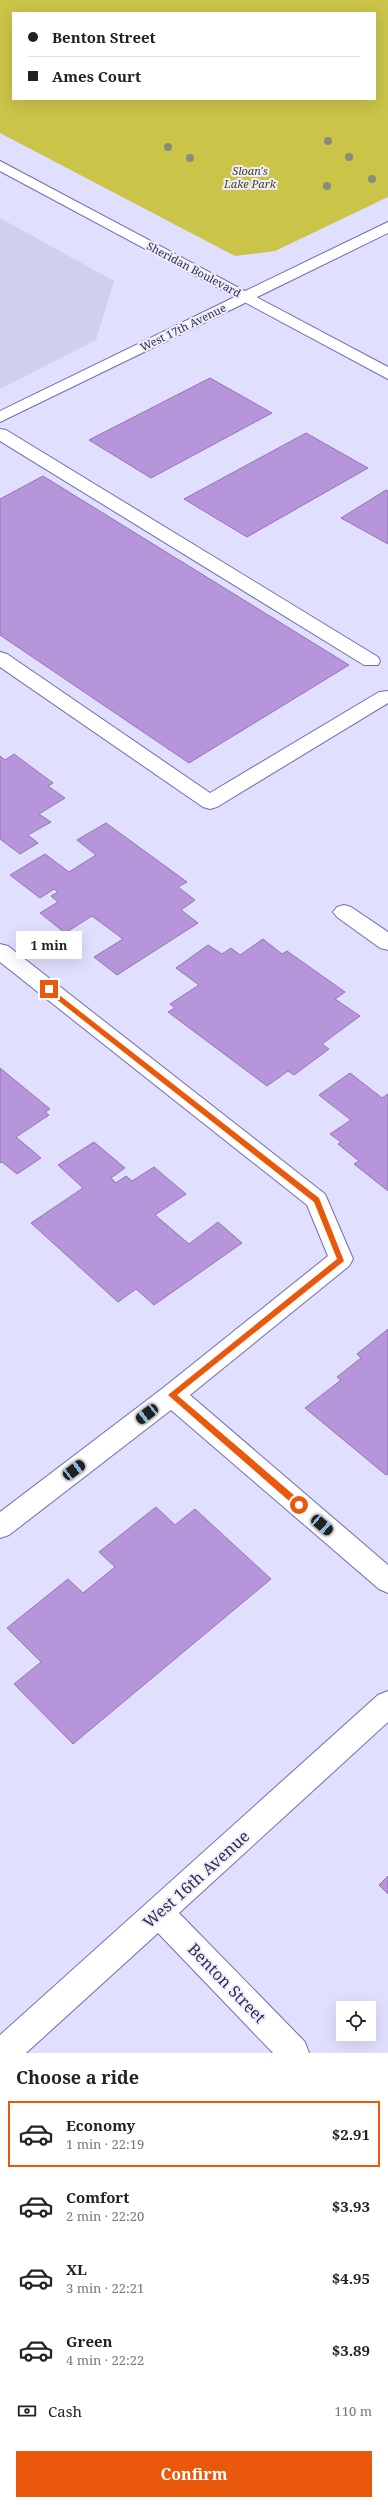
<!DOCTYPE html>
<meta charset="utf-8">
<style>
body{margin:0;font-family:"Noto Serif",serif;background:#f2f2f2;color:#222;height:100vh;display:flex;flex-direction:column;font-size:15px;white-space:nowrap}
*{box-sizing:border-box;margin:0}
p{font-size:13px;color:#767676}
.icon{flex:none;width:22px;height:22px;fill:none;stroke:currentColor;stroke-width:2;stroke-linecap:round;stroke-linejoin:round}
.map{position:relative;height:2053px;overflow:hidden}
.side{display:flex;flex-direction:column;background:#fff;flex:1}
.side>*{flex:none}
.hud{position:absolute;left:12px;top:12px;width:364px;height:88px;border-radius:0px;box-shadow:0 4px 16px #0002;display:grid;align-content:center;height:88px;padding:0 16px;background:#fff}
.tools{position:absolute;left:336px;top:2001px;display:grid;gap:8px}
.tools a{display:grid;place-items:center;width:40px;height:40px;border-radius:0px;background:#fff;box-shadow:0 4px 16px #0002;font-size:20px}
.end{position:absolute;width:18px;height:18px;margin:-9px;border:5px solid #ea580c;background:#fff;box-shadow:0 0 0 2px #fff}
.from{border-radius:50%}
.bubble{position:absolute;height:28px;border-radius:0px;background:#fff;box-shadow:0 4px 16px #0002;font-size:13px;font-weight:700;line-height:28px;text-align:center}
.car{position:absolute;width:12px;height:24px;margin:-12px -6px;border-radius:5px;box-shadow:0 0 3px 1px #0007;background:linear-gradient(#222 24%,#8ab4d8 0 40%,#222 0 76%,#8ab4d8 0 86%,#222 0)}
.hud b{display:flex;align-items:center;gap:14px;height:38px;font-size:15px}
.hud b+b{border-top:1px solid #e0e0e0}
.hud i{width:10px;height:10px;background:#222}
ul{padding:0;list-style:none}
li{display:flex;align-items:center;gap:12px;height:66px;margin:0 8px 6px;padding:0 8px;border:2px solid transparent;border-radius:0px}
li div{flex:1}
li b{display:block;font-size:15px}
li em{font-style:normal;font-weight:700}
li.selected{border-color:#ea580c}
li>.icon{width:36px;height:36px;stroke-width:1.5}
h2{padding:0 16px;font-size:18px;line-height:48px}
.pay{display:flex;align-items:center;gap:10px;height:44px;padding:0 16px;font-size:15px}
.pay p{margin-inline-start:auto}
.button{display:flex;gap:8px;margin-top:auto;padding:8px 16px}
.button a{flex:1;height:46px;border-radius:0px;background:#ea580c;color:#fff;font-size:16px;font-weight:700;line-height:46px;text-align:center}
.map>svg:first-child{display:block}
.built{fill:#d0cff0}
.green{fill:#cac449;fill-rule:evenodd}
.building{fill:#b795da;stroke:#9574b6}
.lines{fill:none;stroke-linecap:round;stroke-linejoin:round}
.lane-casing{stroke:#726cb0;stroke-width:2}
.street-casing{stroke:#726cb0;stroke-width:2}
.secondary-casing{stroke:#726cb0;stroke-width:2}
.primary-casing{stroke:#726cb0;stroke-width:2}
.lane{fill:#fff;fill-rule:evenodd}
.street{fill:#fff;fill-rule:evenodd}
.secondary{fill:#fff;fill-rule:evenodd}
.primary{fill:#fff;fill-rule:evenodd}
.tree{fill:#8c8a7d}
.route{fill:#ea580c}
.labels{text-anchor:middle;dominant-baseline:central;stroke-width:4;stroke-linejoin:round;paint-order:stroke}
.far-park-label{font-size:11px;font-style:italic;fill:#484513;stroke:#eeeefe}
.far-street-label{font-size:11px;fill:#2f2d4a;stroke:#eeeefe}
.near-street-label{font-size:16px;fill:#2f2d4a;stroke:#eeeefe}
</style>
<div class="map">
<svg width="388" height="2053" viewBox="0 0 388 2053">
<rect width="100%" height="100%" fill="#e0dffe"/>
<!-- built -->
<path class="built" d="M0,218L114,281L96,340L0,389Z"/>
<!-- green -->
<path class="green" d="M0,0H388V197L275,251L235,256L0,133ZM13,13H375V99H13Z"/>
<!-- building -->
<path class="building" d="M210,378L272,413L151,478L89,440Z
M306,433L368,468L247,537L184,499Z
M43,476L349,665L189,763L0,635V499Z
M386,490L388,491V544L341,518Z
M14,754L53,783L48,786L65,798L39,814L51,822L28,835L38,843L20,854L0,839V756L5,760Z
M106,823L187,882L178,887L195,900L181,910L198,923L117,975L94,957L123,939L92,916L65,933L40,913L58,902L51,896L58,892L54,889L40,898L10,875L45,854L69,872L96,855L77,840Z
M263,939L282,954L287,951L345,992L335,999L360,1016L322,1044L329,1049L294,1075L288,1071L267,1086L168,1012L175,1008L170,1004L199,985L176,968L208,945L222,954L231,948L240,955Z
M0,1068L50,1109L45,1112L49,1115L16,1137L41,1158L17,1174L2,1162L0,1163Z
M350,1073L382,1098L388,1094V1191L354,1164L359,1161L338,1144L341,1142L330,1134L351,1120L319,1095Z
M94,1142L125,1168L111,1178L116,1183L126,1176L132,1181L154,1167L186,1194L155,1215L189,1244L218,1222L242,1243L154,1305L136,1289L118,1302L31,1223L83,1188L58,1165Z
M388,1329V1474L386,1475L305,1408L341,1380L337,1377L361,1358L357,1354Z
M156,1507L175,1525L195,1509L271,1579L73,1744L14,1684L41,1662L7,1628L68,1579L83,1593L115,1567L99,1552Z
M388,1876V1894L379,1885Z"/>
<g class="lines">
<defs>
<path id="lane" d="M0,429L6,430L378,657L380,661L378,665H364L0,441Z
M0,652L7,654L210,793L379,692L388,691V703L217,807L210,809L203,807L0,667Z
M344,905L351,907L388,932V950L380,948L337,917L333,912L337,907Z"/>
<path id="street" d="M245,292L251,294L253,297L251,300L0,422V411Z
M0,944L8,946L325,1194L353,1259L349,1266L190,1395L388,1565V1593L379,1589L171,1410L9,1535L0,1538V1512L163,1388L328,1256L307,1205L0,962Z
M388,1691V1722L179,1913L305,2042L309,2053H273L158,1933L26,2053H0V2035L378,1695Z"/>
<path id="secondary" d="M388,222V233L251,300H239L237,297L239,294Z"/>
<path id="primary" d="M0,161L388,367V379L0,171Z"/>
</defs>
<!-- lane casing -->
<use href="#lane" class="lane-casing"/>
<!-- street casing -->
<use href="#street" class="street-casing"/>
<!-- secondary casing -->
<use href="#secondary" class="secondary-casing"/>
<!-- primary casing -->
<use href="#primary" class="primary-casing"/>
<!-- lane -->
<use href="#lane" class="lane"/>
<!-- street -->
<use href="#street" class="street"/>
<!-- secondary -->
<use href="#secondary" class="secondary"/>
<!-- primary -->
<use href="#primary" class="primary"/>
</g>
<!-- trees -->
<g class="tree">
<circle cx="328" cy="141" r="4"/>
<circle cx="168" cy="147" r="4"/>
<circle cx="349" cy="157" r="4"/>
<circle cx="190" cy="158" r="4"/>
<circle cx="372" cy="179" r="4"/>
<circle cx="327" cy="186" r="4"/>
</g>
<!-- route -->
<path class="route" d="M49,987L319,1198L344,1261L177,1395L302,1502V1507H296L168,1395L337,1259L314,1202L46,991Z"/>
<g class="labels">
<!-- far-park labels -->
<g class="far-park-label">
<text x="250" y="170">Sloan's<tspan x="250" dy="13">Lake Park</tspan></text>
</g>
<!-- far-street labels -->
<g class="far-street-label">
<text transform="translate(194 269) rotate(28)">Sheridan Boulevard</text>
<text transform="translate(183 327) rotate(-26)">West 17th Avenue</text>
</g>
<!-- near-street labels -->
<g class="near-street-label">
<text transform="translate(196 1879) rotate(-42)">West 16th Avenue</text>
<text transform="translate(227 1983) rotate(46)">Benton Street</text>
</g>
</g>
</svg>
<div class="tools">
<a><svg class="icon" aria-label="locate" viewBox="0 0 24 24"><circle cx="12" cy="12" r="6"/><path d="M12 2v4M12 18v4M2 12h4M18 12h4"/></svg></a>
</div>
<i class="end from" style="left:299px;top:1505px"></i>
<i class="end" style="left:49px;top:989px"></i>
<div class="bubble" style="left:16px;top:931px;width:66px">1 min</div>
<i class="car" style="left:147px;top:1414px;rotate:232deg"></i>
<i class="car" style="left:74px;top:1470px;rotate:53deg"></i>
<i class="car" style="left:322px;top:1525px;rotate:131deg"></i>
<div class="hud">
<b><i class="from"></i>Benton Street</b>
<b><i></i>Ames Court</b>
</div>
</div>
<section class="side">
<h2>Choose a ride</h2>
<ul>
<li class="selected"><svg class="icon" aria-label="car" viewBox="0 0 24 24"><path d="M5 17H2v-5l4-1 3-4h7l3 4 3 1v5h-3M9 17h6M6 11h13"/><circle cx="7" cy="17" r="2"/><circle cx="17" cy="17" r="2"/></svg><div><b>Economy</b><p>1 min · 22:19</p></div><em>$2.91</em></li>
<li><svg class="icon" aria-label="car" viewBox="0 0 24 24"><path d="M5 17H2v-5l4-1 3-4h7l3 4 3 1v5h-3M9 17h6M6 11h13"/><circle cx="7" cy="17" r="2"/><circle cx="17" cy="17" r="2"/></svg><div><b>Comfort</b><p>2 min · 22:20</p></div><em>$3.93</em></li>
<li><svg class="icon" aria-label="car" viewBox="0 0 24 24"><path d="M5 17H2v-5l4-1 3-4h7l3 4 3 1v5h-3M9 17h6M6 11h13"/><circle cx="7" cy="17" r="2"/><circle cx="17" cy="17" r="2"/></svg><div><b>XL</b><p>3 min · 22:21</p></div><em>$4.95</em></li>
<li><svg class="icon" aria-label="car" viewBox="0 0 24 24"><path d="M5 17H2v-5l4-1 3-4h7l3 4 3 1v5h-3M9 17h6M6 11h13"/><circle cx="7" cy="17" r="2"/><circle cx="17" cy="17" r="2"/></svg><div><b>Green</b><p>4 min · 22:22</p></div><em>$3.89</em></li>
</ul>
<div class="pay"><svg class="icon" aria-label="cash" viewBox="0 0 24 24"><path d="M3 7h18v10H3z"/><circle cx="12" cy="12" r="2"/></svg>Cash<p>110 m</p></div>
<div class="button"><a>Confirm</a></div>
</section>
